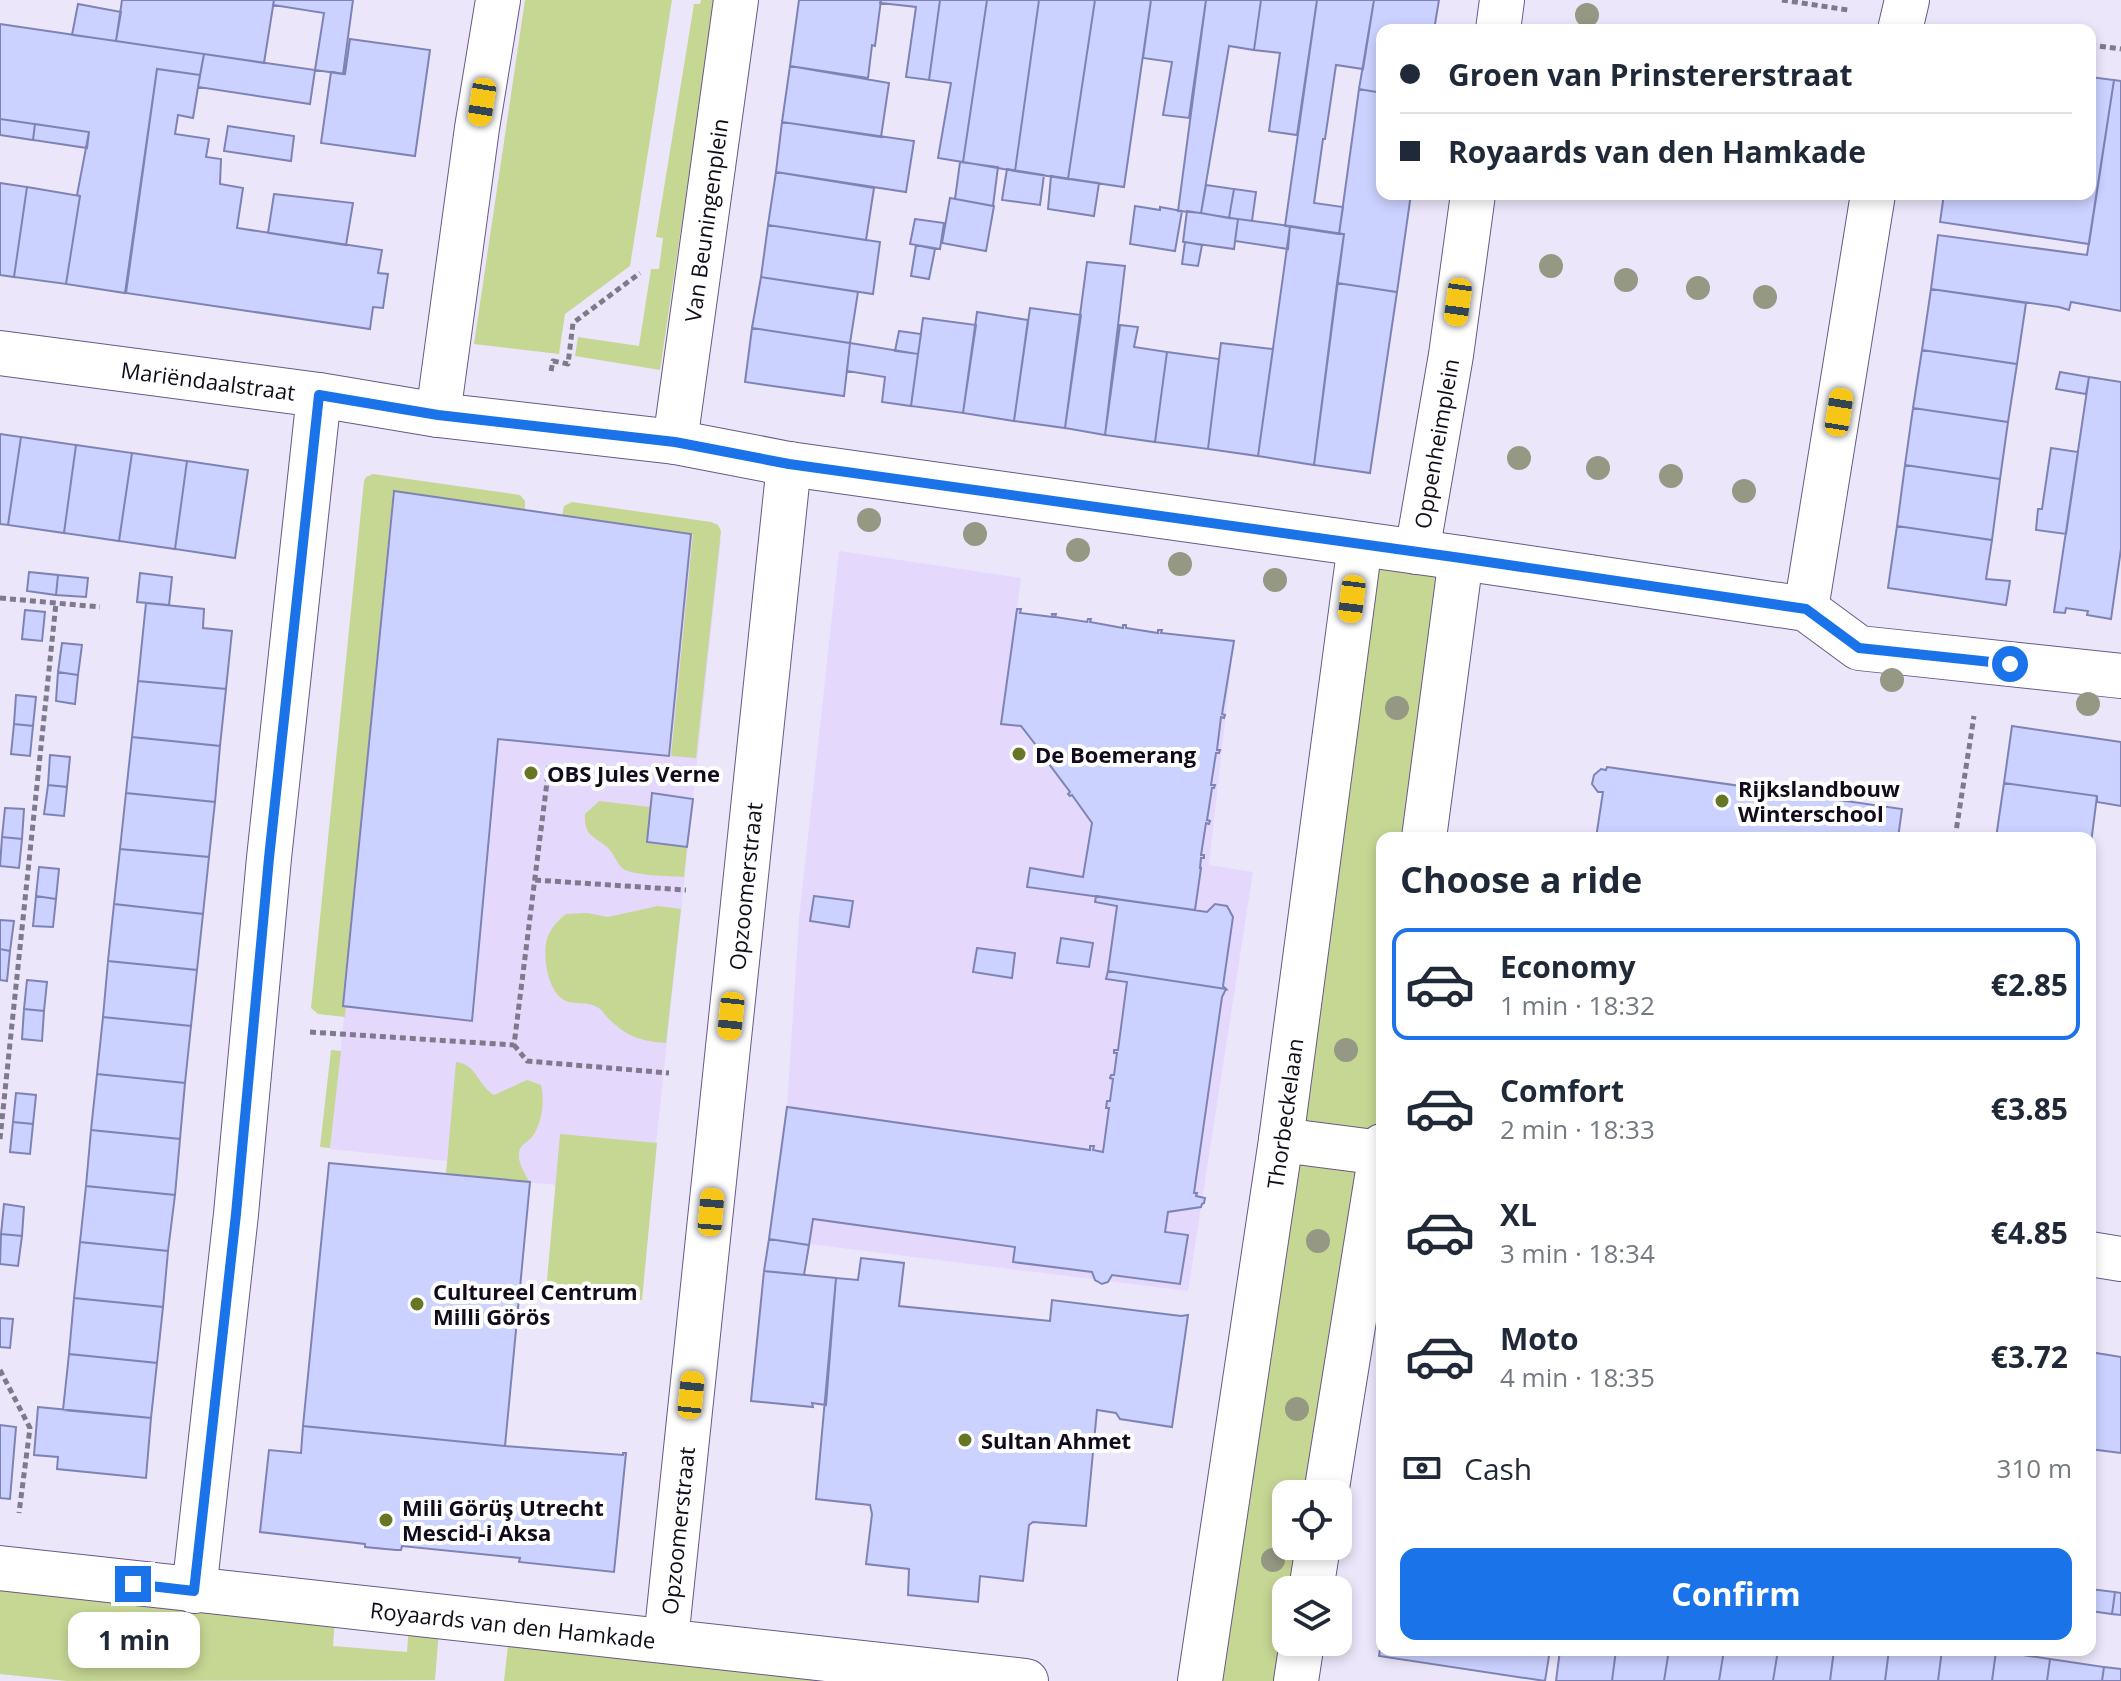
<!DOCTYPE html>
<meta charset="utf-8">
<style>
body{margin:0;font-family:"Open Sans",sans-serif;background:#f6f6f7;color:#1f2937;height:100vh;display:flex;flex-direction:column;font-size:30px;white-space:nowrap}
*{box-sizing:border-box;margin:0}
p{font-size:26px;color:#747a83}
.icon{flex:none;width:44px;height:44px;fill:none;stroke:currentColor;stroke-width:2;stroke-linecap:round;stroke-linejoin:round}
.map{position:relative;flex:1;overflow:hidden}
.side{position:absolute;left:1376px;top:832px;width:720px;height:824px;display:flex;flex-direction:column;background:#fff;border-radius:16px;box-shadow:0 4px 12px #0003}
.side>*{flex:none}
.top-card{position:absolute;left:1376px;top:24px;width:720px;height:176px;border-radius:16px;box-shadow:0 4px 12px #0003;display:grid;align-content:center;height:176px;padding:0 24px;background:#fff}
.buttons{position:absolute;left:1272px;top:1480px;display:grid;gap:16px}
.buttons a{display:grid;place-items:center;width:80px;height:80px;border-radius:16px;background:#fff;box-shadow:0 4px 12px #0003;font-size:40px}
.end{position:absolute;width:36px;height:36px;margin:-18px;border:10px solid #1a73e8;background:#fff;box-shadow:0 0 0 4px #fff}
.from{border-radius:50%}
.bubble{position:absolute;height:56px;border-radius:16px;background:#fff;box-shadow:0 4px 12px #0003;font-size:26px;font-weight:700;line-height:56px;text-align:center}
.car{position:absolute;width:24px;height:48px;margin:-24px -12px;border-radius:10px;box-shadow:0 0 6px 2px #0007;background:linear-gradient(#f5c518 24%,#345 0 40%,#f5c518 0 76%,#345 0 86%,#f5c518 0)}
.top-card b{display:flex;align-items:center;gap:28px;height:76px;font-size:30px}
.top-card b+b{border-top:2px solid #e0e1e3}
.top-card i{width:20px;height:20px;background:#1f2937}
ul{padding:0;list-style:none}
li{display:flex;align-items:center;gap:24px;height:112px;margin:0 16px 12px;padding:0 8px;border:4px solid transparent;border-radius:16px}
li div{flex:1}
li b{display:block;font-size:30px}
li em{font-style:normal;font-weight:700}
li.on{border-color:#1a73e8}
li>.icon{width:72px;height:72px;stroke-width:1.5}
h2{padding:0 24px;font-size:36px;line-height:96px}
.pay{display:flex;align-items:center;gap:20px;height:88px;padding:0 24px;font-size:30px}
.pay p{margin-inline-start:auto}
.button{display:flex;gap:16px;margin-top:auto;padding:16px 24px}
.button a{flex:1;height:92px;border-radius:16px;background:#1a73e8;color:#fff;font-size:32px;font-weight:700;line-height:92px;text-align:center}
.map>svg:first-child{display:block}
.built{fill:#e4d9fc}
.green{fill:#c6d693}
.building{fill:#ccd2ff;stroke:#7e83b4;stroke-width:2}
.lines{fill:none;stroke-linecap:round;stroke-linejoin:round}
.street-casing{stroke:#685986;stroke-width:46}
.path{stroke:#7f798c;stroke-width:5;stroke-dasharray:6 4;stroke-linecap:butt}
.street{stroke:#fff;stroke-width:44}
.tree{fill:#959883}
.route{stroke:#1a73e8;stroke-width:10}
.poi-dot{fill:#677624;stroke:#fff;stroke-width:3}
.labels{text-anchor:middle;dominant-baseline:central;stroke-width:8;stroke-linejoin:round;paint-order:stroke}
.street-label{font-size:22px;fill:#110b1c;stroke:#fff}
.poi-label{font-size:22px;font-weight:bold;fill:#110b1c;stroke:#fff;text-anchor:start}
</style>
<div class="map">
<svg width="2121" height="1681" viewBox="0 0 2121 1681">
<rect width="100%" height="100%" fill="#ece6fb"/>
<!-- built -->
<path class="built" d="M394,491L721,539L656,1144L557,1185L446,1175L447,1161L330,1149L345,1008L343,1007Z
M839,551L1021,578L1017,609L1020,613L1193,638L1234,641L1209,865L1253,872L1188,1291L769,1239L787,1107L799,919Z"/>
<!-- green -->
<path class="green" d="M525,0H672L630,266L565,314L559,354L474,344Z
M701,0H715L660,370L575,356L578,337L639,346L651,269H659L663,238L656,237L694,4H700Z
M373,474L520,495L525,501V510L393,491L343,1006L346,1007L345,1017L318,1014L311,1008L364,481L366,477Z
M572,502L711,522L718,525L721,531L696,758L671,756L693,534L562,516L564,506Z
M1360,544L1461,558L1424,838H1382V1146L1326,1494H1286V1546H1318L1311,1590H1286V1642L1296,1681H1200Z
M599,801L650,807L646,842L687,847L684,877C670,876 633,876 622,868C616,862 614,853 607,847C593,835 584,836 585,814Z
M658,906L681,909L666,1043C642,1041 629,1038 610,1020C605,1016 603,1010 597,1007C587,1001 576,1005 566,1001C548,994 542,956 547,939C550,929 558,920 566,914L587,913L608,917Z
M331,1050L341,1051L330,1148L320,1147Z
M456,1062C477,1064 478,1086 494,1095L527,1080L541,1085C545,1100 542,1121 534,1134C529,1143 520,1143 519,1153C518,1164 525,1173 530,1183L446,1174Z
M560,1134L657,1143L642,1300L546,1292Z
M0,1585L335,1619L333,1646L407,1652L409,1625L439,1630L435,1680L67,1681L0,1674Z
M509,1636L932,1681H504Z"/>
<!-- building -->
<path class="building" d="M122,0H274L264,63L116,41Z
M274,0H353L343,74L315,70L324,13L273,5Z
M799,0H881L875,46L872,45L868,78L790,66Z
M881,0H940L929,80L906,77L916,7L880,3Z
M940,0H987L963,162L938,158L951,83L929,80Z
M987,0H1039L1015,171L963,162Z
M1039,0H1095L1068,179L1015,171Z
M1095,0H1151L1124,187L1068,179Z
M1151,0H1206L1189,118L1163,115L1172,62L1143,58Z
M1206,0H1261L1254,50L1229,46L1201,213L1178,211Z
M1261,0H1317L1297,135L1269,131L1280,53L1254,50Z
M1317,0H1374L1363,69L1336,65L1325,139H1323L1314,203L1343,207L1339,234L1285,226Z
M1374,0H1439L1434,30H1382V93L1359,89Z
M78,4L121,12L116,41L72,35Z
M0,24L204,54L200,75L157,69L125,293L66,284L80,196L77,195L89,132L0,119Z
M350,39L430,50L415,156L321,143L331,72L345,74Z
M204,54L315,70L310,104L198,87Z
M790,66L889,83L881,137L782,122Z
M157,69L200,75L193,118L178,115L175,134L209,139L206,157L221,159L220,184L243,188L237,228L382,250L378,273L388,274L383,308L373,307L370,329L126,293Z
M2090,77L2114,80L2089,244L1940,222L1944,194H2090Z
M2114,80L2121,81V311L2071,302L2069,310L2059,307L1931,289L1938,235L2087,255Z
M1359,89L1382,93V194H1411L1397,292L1337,283L1344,234H1339Z
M0,119L35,124L33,140L0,135Z
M782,122L914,141L906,192L776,172Z
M35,124L89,132L87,148L33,140Z
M228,126L294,136L291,161L224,151Z
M960,162L998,167L993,206L955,199Z
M1007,169L1044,175L1040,205L1002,200Z
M776,172L874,188L866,240L768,225Z
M1051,176L1099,183L1094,216L1048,209Z
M0,183L27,187L14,277L0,275Z
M1206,185L1234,189L1229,218L1201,213Z
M27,187L80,196L66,284L14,277Z
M1234,189L1256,192L1252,221L1229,218Z
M274,194L353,203L346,245L268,233Z
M950,198L994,206L986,251L942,243Z
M1135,206L1160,210V207L1182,211L1175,251L1130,244Z
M1187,211L1238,219L1234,249L1183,242Z
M915,219L944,223L940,249L910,244Z
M1238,219L1290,226L1288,249L1235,241Z
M768,225L880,242L873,294L761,277Z
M1290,226L1344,234L1314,465L1258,456Z
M1185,242L1202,245L1198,266L1182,264Z
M916,245L935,249L929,279L911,276Z
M1087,262L1125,266L1105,435L1065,428Z
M761,277L858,292L850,343L752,328Z
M1337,283L1397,292L1370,473L1314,465Z
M1931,289L2026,303L2017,364L1922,350Z
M1030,308L1081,315L1065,428L1014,421Z
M977,312L1028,320L1014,421L963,413Z
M923,318L976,325L963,413L911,406Z
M1120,325L1138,327L1134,347L1167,352L1155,442L1105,435Z
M752,328L850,343L844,396L745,382Z
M899,331L921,334L918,354L895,351Z
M850,343L918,354L911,406L882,402L885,377L847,371Z
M1221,343L1273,349L1258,456L1208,449Z
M1922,350L2017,364L2008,422L1913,408Z
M1167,352L1219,359L1208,449L1155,442Z
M2060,372L2089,377L2086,394L2056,389Z
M2089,377L2121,382V549L2111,619L2087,615L2088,611L2066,608L2065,613L2054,612Z
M1913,408L2008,422L2000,479L1905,465Z
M0,434L21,437L8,525L0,524Z
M21,437L76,445L64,533L8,525Z
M76,445L132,453L119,541L64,533Z
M2051,448L2078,452L2066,534L2036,530L2038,509H2042Z
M132,453L187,461L175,549L119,541Z
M187,461L248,470L235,558L175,549Z
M1905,465L2000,479L1992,540L1897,526Z
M394,491L691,534L669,756L498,739L472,1021L343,1006Z
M1897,526L1992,540L1986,579L2010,581L2006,605L1888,588Z
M29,572L58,575L56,595L27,591Z
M140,573L172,577L169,605L137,602Z
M58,575L88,578L86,597L56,595Z
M146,603L204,609L203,628L232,631L226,689L138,681Z
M1017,609H1021L1020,613L1053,617L1052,614H1056L1055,617L1087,622L1088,619H1091L1090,622L1123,628V625H1126V628L1158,633V630H1162L1161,633L1234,641L1222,714L1225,715L1224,718L1221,717L1217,750H1220L1219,753H1216L1211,785H1215L1214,788H1212L1207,820L1210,821L1209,824L1206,823L1201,855H1204V858H1201L1200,868H1201L1195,910L1027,887L1030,868L1083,877L1092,823L1072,795L1070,796L1068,794L1070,792L1043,756L1041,757L1039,755L1042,753L1021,726L1001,724Z
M25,610L45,612L42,641L22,639Z
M62,643L82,645L78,675L58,672Z
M58,672L78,675L75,704L56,701Z
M138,681L226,689L220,746L132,737Z
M16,695L36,697L33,726L14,724Z
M14,724L33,726L30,756L11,754Z
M2012,726L2121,742V806L2097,802V796L2004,783Z
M132,737L220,746L215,802L126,793Z
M50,755L70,757L67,787L48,785Z
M1607,767L1902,809L1898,838H1596L1603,792H1598L1592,784L1594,775L1601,769L1606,770Z
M2004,783L2097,796L2090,851V838H1996Z
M48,785L67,787L64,816L44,814Z
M126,793L215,802L209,857L120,849Z
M652,793L693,799L687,847L647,842Z
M5,808L24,809L22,839L2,837Z
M2,837L22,839L19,868L0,866Z
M120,849L209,857L203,914L114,904Z
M39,867L59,869L56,899L36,896Z
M36,896L56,899L53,927L33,926Z
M814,896L853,901L849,927L810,921Z
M1096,896L1207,912L1215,904L1227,906L1233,917L1223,986L1226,989L1108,971L1117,906L1095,902Z
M114,904L203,914L197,970L108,961Z
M0,920L14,921L10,951L0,949Z
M1061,938L1093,943L1089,967L1057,963Z
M977,948L1015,953L1012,978L973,972Z
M0,949L10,951L7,981L0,980Z
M108,961L197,970L191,1026L103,1017Z
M1108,971L1226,989L1222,997L1194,1193H1197L1196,1196L1205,1198L1204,1203L1202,1204L1201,1207L1168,1212L1165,1232L1188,1235L1180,1284L1112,1275L1108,1282L1102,1284L1095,1280L1092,1272L1013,1262L1015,1247L813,1219L809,1245L769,1239L787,1107L1090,1150V1146H1094L1093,1150L1103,1152L1109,1108H1106L1107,1101H1110L1113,1079L1110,1078L1111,1075H1114L1117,1053H1114V1050H1118L1127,982L1106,979Z
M27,980L47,982L44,1011L24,1009Z
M24,1009L44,1011L42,1041L22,1039Z
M103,1017L191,1026L185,1083L97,1074Z
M97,1074L185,1083L180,1139L91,1130Z
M16,1093L36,1095L33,1124L13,1122Z
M13,1122L33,1124L30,1154L10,1152Z
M91,1130L180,1139L175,1195L86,1186Z
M329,1163L530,1182L505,1446L303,1426Z
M86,1186L175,1195L168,1251L80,1242Z
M4,1204L24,1207L22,1236L1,1234Z
M1,1234L22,1236L18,1266L0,1264Z
M769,1239L809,1245L804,1275L764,1271Z
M80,1242L168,1251L163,1307L74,1298Z
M861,1258L904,1263L899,1306L1050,1321L1052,1300L1181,1316L1188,1315L1172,1427L1120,1419L1116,1413L1097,1410L1086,1526L1033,1522L1029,1525L1023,1581L980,1576L978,1602L908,1595L909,1569L866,1564L872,1514L870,1505L816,1499L836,1278L858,1280Z
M764,1271L836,1278L826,1405L812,1403L813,1407L751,1401Z
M74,1298L163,1307L157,1363L69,1354Z
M0,1318L13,1319L10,1348L0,1347Z
M2090,1352L2121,1357V1453L2090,1449Z
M69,1354L157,1363L151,1418L63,1410Z
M38,1407L151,1418L146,1478L57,1469L58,1457L34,1455Z
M0,1425L16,1427L10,1499L0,1498Z
M303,1426L505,1446L623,1455V1453H626L614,1572L519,1562L520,1558L402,1546L401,1550H396L365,1547V1544L260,1532L269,1450L301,1453Z
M2090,1589L2115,1592L2112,1614L2090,1611Z
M2115,1592L2121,1593V1615L2112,1614Z
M1382,1635V1650H1550L1545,1681L1379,1656Z
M1560,1650H1616L1612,1681H1556Z
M1616,1650H1669L1664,1681H1612Z
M1669,1650H1724L1719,1681H1664Z
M1724,1650H1778L1773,1681H1719Z
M1778,1650H1834L1830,1681H1773Z
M1834,1650H1889L1885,1681H1830Z
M1889,1650H1942L1938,1681H1885Z
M1942,1650L1996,1651L1992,1681H1938Z
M1996,1651L2050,1659L2047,1681H1992Z
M2050,1659L2104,1667L2102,1681H2047Z
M2104,1667L2121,1669V1681H2102Z"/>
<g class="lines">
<defs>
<g id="street">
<path d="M1498,30L1502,0"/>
<path d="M1900,30L1907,0"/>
<path id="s1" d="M0,353L319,395L438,415L675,442L789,464L1461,558L1806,609L1859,648L2121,676"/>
<path d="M438,415L477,128L498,0"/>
<path id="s2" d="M675,442L736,0"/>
<path id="s3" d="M1417,552L1451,355L1473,194"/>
<path d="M1806,609L1873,194"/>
<path d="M1424,838L1461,558"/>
<path d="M1281,1140L1382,1153"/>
<path d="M2090,1254L2121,1259"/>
<path d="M1326,1494L1382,1146"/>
<path id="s4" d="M0,1568C342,1607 684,1642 1026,1681"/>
<path d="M1311,1590L1318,1546"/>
<path d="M194,1591L236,1214L269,858L319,395"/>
<path id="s5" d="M666,1640L789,464"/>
<path id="s6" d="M1200,1681L1281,1140L1360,544"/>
<path d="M1296,1681L1302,1642"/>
</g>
</defs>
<!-- street casing -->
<use href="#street" class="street-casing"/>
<!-- path -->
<path class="path" d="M1782,0L1848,10
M1961,27L1984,30
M2090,45L2121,49
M551,371L553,361L568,364L573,323L640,273
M0,598L100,607
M1955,838L1974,716
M535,880L686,890
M310,1032L514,1045L549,766
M514,1045L527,1061L669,1073
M0,1139L56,603
M0,1370L30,1428L19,1513"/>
<!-- street -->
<use href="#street" class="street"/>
</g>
<!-- trees -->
<g class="tree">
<circle cx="1587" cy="15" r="12"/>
<circle cx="1551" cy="266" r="12"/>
<circle cx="1626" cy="280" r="12"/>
<circle cx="1698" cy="288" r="12"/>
<circle cx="1765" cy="297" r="12"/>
<circle cx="1519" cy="458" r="12"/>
<circle cx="1598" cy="468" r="12"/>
<circle cx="1671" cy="476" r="12"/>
<circle cx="1744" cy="491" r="12"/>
<circle cx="869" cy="520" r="12"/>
<circle cx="975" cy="534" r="12"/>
<circle cx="1078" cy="550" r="12"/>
<circle cx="1180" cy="564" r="12"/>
<circle cx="1275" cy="580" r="12"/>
<circle cx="1892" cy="680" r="12"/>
<circle cx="2088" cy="704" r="12"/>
<circle cx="1397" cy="708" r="12"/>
<circle cx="1346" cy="1050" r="12"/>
<circle cx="1318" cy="1241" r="12"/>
<circle cx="1297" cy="1409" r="12"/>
<circle cx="1273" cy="1560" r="12"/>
</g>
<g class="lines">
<!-- route -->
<path class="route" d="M133,1584L194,1591L236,1214L269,858L319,395L438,415L675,442L789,464L1461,558L1806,609L1859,648L2010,664"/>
</g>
<!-- markers -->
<g class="poi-dot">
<circle cx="1019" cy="754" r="8"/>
<circle cx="531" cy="773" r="8"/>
<circle cx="1722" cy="801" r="8"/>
<circle cx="417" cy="1304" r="8"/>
<circle cx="965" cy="1440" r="8"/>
<circle cx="386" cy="1520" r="8"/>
</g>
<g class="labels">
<!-- street labels -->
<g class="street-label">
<text stroke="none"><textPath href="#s2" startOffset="224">Van Beuningenplein</textPath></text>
<text stroke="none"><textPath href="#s1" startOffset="210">Mariëndaalstraat</textPath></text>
<text stroke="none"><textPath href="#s3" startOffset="110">Oppenheimplein</textPath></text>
<text stroke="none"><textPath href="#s5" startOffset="758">Opzoomerstraat</textPath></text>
<text stroke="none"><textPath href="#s6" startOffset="574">Thorbeckelaan</textPath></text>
<text stroke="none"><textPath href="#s5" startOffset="110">Opzoomerstraat</textPath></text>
<text stroke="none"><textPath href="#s4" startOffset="516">Royaards van den Hamkade</textPath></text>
</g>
<!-- poi labels -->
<g class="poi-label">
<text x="1035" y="754">De Boemerang</text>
<text x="547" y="773">OBS Jules Verne</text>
<text x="1738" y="788">Rijkslandbouw<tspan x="1738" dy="25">Winterschool</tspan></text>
<text x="433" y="1291">Cultureel Centrum<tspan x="433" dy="25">Milli Görös</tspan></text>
<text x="981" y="1440">Sultan Ahmet</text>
<text x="402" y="1507">Mili Görüş Utrecht<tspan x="402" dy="25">Mescid-i Aksa</tspan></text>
</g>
</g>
</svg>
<div class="buttons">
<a><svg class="icon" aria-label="locate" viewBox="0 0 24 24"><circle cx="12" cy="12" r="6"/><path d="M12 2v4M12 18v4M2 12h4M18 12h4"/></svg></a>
<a><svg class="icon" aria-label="layers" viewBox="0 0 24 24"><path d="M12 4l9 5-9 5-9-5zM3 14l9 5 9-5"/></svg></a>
</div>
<i class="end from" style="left:2010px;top:664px"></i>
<i class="end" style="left:133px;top:1584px"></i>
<div class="bubble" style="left:68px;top:1612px;width:132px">1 min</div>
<i class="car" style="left:482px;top:102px;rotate:189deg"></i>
<i class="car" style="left:1458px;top:302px;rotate:188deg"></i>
<i class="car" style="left:1839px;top:412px;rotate:9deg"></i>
<i class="car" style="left:1352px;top:599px;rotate:187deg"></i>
<i class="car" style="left:731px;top:1016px;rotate:186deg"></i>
<i class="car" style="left:711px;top:1212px;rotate:5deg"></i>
<i class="car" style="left:691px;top:1395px;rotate:6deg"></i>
<div class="top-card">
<b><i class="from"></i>Groen van Prinstererstraat</b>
<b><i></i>Royaards van den Hamkade</b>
</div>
<section class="side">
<h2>Choose a ride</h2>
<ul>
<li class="on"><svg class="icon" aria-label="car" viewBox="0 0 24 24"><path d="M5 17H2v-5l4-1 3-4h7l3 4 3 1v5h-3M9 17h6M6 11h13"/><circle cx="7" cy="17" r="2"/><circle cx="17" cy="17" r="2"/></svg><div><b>Economy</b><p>1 min · 18:32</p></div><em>€2.85</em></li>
<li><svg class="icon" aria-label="car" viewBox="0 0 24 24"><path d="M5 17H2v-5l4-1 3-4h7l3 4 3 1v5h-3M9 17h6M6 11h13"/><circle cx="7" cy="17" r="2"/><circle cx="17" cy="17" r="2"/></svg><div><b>Comfort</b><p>2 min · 18:33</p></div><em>€3.85</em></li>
<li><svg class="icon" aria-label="car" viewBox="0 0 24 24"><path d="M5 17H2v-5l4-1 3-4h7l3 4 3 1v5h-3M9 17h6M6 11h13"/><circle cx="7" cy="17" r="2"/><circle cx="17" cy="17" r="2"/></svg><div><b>XL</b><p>3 min · 18:34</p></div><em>€4.85</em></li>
<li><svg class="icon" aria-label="car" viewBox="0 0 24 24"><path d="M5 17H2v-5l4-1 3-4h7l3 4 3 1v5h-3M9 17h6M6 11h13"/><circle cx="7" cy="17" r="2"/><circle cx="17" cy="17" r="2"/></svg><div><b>Moto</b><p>4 min · 18:35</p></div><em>€3.72</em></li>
</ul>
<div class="pay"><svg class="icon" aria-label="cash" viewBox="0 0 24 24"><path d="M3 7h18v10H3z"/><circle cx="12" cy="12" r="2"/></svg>Cash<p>310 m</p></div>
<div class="button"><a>Confirm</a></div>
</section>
</div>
